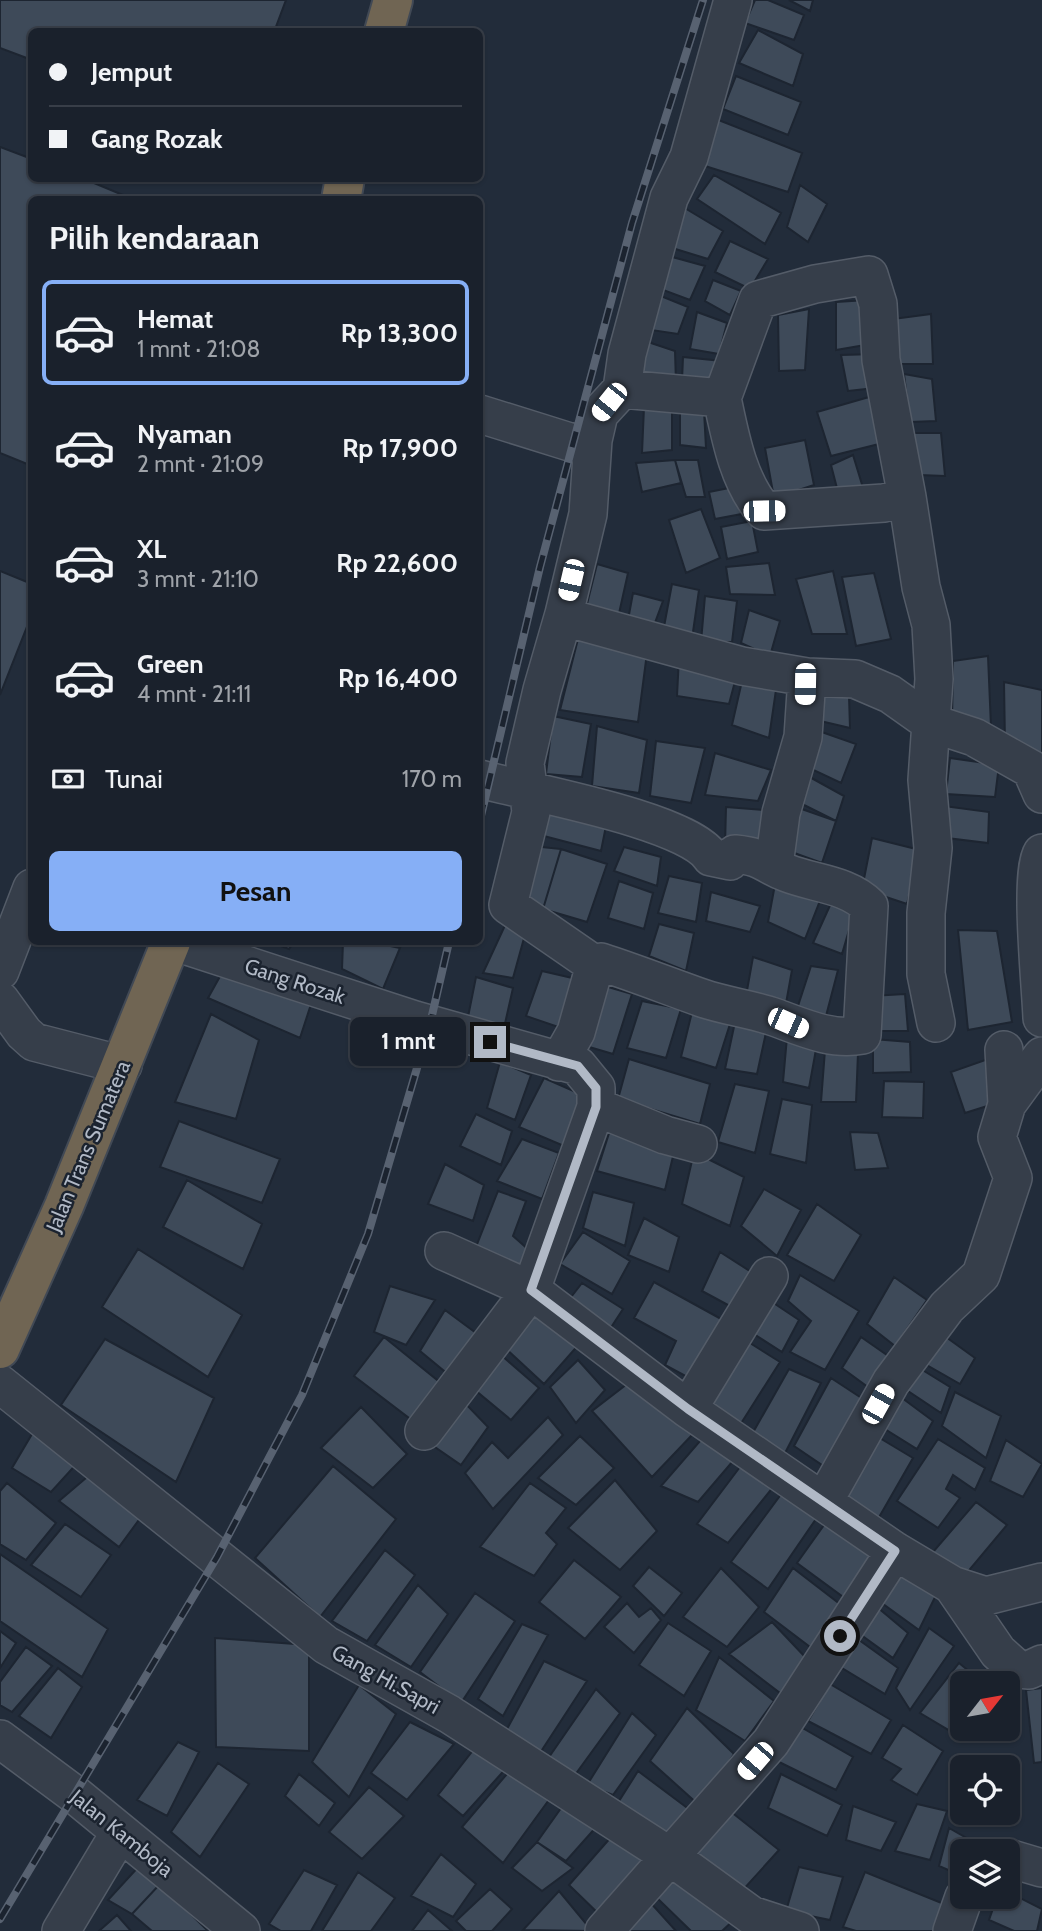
<!DOCTYPE html>
<html lang="id">
<meta charset="utf-8">
<style>
body{margin:0;font-family:Cabin,sans-serif;background:#272e38;color:#f1f3f6;height:100vh;display:flex;flex-direction:column;font-size:26px;white-space:nowrap}
*{box-sizing:border-box;margin:0}
p{font-size:23px;color:#9fa3a9}
.icon{flex:none;width:38px;height:38px;fill:none;stroke:currentColor;stroke-width:2;stroke-linecap:round;stroke-linejoin:round}
.map{position:relative;flex:1;overflow:hidden}
.panel{position:absolute;left:28px;top:196px;width:455px;height:749px;display:flex;flex-direction:column;background:#1a212c;border-radius:10px;box-shadow:0 2px 5px #0004,0 0 0 2px #383e48}
.panel>*{flex:none}
.top-card{position:absolute;left:28px;top:28px;width:455px;height:154px;border-radius:10px;box-shadow:0 2px 5px #0004,0 0 0 2px #383e48;display:grid;align-content:center;height:154px;padding:0 21px;background:#1a212c}
.needle{width:46px;rotate:59deg}
.controls{position:absolute;left:950px;top:1671px;display:grid;gap:14px}
.controls a{display:grid;place-items:center;width:70px;height:70px;border-radius:10px;background:#1a212c;box-shadow:0 2px 5px #0004,0 0 0 2px #383e48;font-size:35px}
.end{position:absolute;width:32px;height:32px;margin:-16px;border:9px solid #b1b9c6;background:#111;box-shadow:0 0 0 4px #111}
.from{border-radius:50%}
.bubble{position:absolute;height:49px;border-radius:10px;background:#1a212c;box-shadow:0 2px 5px #0004,0 0 0 2px #383e48;font-size:23px;font-weight:800;line-height:49px;text-align:center}
.car{position:absolute;width:21px;height:42px;margin:-21px -10px;border-radius:9px;box-shadow:0 0 5px 2px #0007;background:linear-gradient(#fff 24%,#345 0 40%,#fff 0 76%,#345 0 86%,#fff 0)}
.top-card b{display:flex;align-items:center;gap:24px;height:66px;font-size:26px}
.top-card b+b{border-top:2px solid #383e48}
.top-card i{width:18px;height:18px;background:#f1f3f6}
ul{padding:0;list-style:none}
li{display:flex;align-items:center;gap:21px;height:105px;margin:0 14px 10px;padding:0 7px;border:4px solid transparent;border-radius:10px}
li div{flex:1}
li b{display:block;font-size:26px}
li em{font-style:normal;font-weight:800}
li.active{border-color:#86aff6}
li>.icon{width:63px;height:63px;stroke-width:1.5}
h2{padding:0 21px;font-size:32px;line-height:84px}
.pay{display:flex;align-items:center;gap:18px;height:77px;padding:0 21px;font-size:26px}
.pay p{margin-inline-start:auto}
.cta{display:flex;gap:14px;margin-top:auto;padding:14px 21px}
.cta a{flex:1;height:80px;border-radius:10px;background:#86aff6;color:#111;font-size:28px;font-weight:800;line-height:80px;text-align:center}
.map>svg:first-child{display:block}
.building{fill:#3e4a59;stroke:#1d2531;stroke-width:2}
.lines{fill:none;stroke-linecap:round;stroke-linejoin:round}
.minor-casing{stroke:#545c68;stroke-width:40}
.highway-casing{stroke:#414955;stroke-width:42}
.minor{stroke:#363e4a;stroke-width:37}
.highway{stroke:#706553;stroke-width:38}
.rail-casing{stroke:#586271;stroke-width:8}
.rail{stroke:#1b232f;stroke-width:5;stroke-dasharray:16;stroke-linecap:butt}
.route{stroke:#b1b9c6;stroke-width:9}
.labels{text-anchor:middle;dominant-baseline:central;stroke-width:5;stroke-linejoin:round;paint-order:stroke}
.street-label{font-size:21px;fill:#b1b9c6;stroke:#1b232f}
</style>
<div class="map">
<svg width="1042" height="1931" viewBox="0 0 1042 1931">
<rect width="100%" height="100%" fill="#222c3a"/>
<!-- building -->
<path class="building" d="M0,0H286L274,32H32V60L0,48Z
M755,0H768L804,15L794,40L745,23Z
M789,0H813L810,11Z
M758,30L803,54L793,86L739,63Z
M736,76L801,102L788,135L723,109Z
M716,119L802,153L788,192L705,166Z
M0,147L32,159V178H82L135,200H32V466L0,453Z
M714,175L781,213L765,244L697,199Z
M800,185L827,204L808,242L787,227Z
M683,207L723,231L708,259L669,247Z
M730,241L768,259L750,289L715,272Z
M665,255L705,266L690,300L655,287Z
M713,280L741,291L730,315L705,301Z
M656,294L688,307L678,334L651,330Z
M867,300L871,344L836,350V302Z
M809,309L805,370L779,371L778,315Z
M697,312L727,323L719,354L690,349Z
M931,314L933,364H900L893,319Z
M648,342L675,351L676,383L641,379Z
M875,354V388L848,391L841,355Z
M683,357L722,361L718,385L682,381Z
M904,374L932,379L936,421L910,422Z
M876,395L887,442L831,456L817,412Z
M644,407L672,409V450L642,453Z
M680,411H704L706,448L680,445Z
M907,433H941L945,476L919,475Z
M805,440L814,485L774,498L765,448Z
M853,455L864,491L839,496L831,465Z
M675,460H698L705,497H686Z
M675,460L681,483L642,492L636,463Z
M734,487L747,513L715,519L709,492Z
M701,509L720,558L686,573L669,520Z
M752,521L758,552L727,559L721,527Z
M769,563L775,595L730,594L726,567Z
M597,564L628,573L618,618L586,608Z
M0,571L32,584V614L0,695Z
M833,571L847,634H812L796,579Z
M874,573L891,639L856,646L842,577Z
M672,584L699,590L692,639L663,632Z
M633,593L663,601L653,628L628,620Z
M705,596L737,601L732,642H701Z
M749,610L780,621L770,656L741,643Z
M579,635L647,653L638,722L560,710Z
M988,656L991,727L952,722L953,661Z
M679,657L737,674L729,704L677,696Z
M742,681L776,690L769,738L732,725Z
M1004,682L1042,690V760L1005,745Z
M816,695L849,696L850,728L816,720Z
M553,716L591,724L582,777L546,774Z
M597,726L647,740L639,793L592,786Z
M816,730L856,744L841,783L807,767Z
M656,741L705,748L691,803L650,796Z
M715,753L771,770L758,801L705,795Z
M950,758L999,765L995,797L946,794Z
M806,775L844,796L836,821L796,801Z
M547,805L607,821L601,851L540,835Z
M944,806L989,812L988,843L947,838Z
M726,807L764,810L763,850L725,846Z
M796,807L836,821L822,863L786,850Z
M872,838L920,850L907,904L862,889Z
M532,846L561,849L543,909L517,898Z
M624,847L661,857L657,886L614,871Z
M561,849L607,864L587,922L543,909Z
M669,876L702,883L696,922L658,913Z
M776,879L821,898L805,939L768,922Z
M619,881L653,893L644,929L608,918Z
M711,892L760,906L750,932L706,921Z
M832,901L854,913L842,954L813,943Z
M507,921L526,931L513,978L483,973Z
M659,924L694,933L686,971L649,956Z
M958,930L997,931L1012,1022L968,1030Z
M271,942H294L289,949Z
M343,942H371L400,948L383,989L342,969Z
M753,957L792,970L785,1009L746,996Z
M811,966L838,970L826,1016L797,1009Z
M223,971L314,995L300,1038L208,998Z
M542,971L581,980L570,1031L526,1016Z
M476,977L513,988L504,1028L467,1022Z
M598,984L632,994L613,1054L579,1044Z
M905,994L908,1031H875L871,996Z
M642,1001L681,1009L666,1058L627,1048Z
M692,1012L730,1024L716,1068L681,1057Z
M211,1014L259,1040L236,1119L175,1102Z
M735,1022L767,1028L757,1074L725,1069Z
M787,1037L817,1044L809,1088L783,1082Z
M873,1039L910,1042L911,1072L873,1073Z
M825,1050L858,1053L856,1102H821Z
M629,1059L710,1084L700,1124L618,1099Z
M988,1059L1000,1102L965,1113L951,1072Z
M500,1062L531,1075L515,1120L487,1108Z
M544,1078L585,1096L564,1146L519,1127Z
M884,1081L924,1082L923,1118L882,1117Z
M735,1084L769,1091L755,1153L718,1142Z
M782,1099L812,1105L806,1163L770,1154Z
M476,1114L512,1131L501,1165L460,1146Z
M179,1121L280,1159L262,1203L160,1167Z
M611,1127L675,1148L665,1190L597,1171Z
M850,1132L878,1133L888,1168L855,1170Z
M522,1139L559,1153L542,1199L497,1181Z
M694,1152L744,1177L730,1226L682,1204Z
M445,1164L484,1185L473,1221L428,1204Z
M187,1180L262,1224L243,1269L163,1227Z
M764,1189L801,1210L777,1256L741,1226Z
M498,1191L526,1201L513,1236L530,1251L517,1270L474,1252Z
M593,1192L634,1203L625,1246L583,1228Z
M817,1204L861,1235L834,1281L787,1255Z
M644,1218L679,1237L669,1272L628,1255Z
M583,1232L630,1261L612,1294L560,1264Z
M138,1249L242,1315L208,1377L102,1307Z
M720,1252L756,1275L739,1311L702,1291Z
M800,1275L859,1311L825,1370L790,1352L811,1321L788,1301Z
M894,1277L927,1300L895,1346L867,1324Z
M654,1282L723,1320L691,1379L665,1365L676,1341L634,1318Z
M582,1283L623,1309L608,1332L568,1301Z
M390,1286L435,1300L406,1345L374,1332Z
M769,1300L799,1320L782,1352L749,1331Z
M445,1310L476,1333L449,1375L420,1351Z
M539,1310L581,1342L544,1384L504,1347Z
M939,1332L975,1358L960,1384L925,1364Z
M384,1337L442,1384L413,1421L354,1376Z
M861,1337L894,1360L872,1390L842,1368Z
M742,1338L780,1362L740,1425L704,1404Z
M105,1339L214,1398L176,1482L61,1405Z
M501,1355L539,1388L511,1420L475,1390Z
M578,1360L605,1390L576,1423L550,1387Z
M916,1366L950,1387L941,1413L899,1385Z
M789,1369L821,1383L783,1457L751,1436Z
M831,1378L866,1401L825,1467L794,1446Z
M631,1381L693,1434L652,1477L592,1411Z
M955,1392L1001,1416L986,1458L942,1426Z
M898,1395L933,1421L917,1449L880,1426Z
M463,1401L488,1427L461,1465L432,1445Z
M361,1407L407,1454L373,1488L321,1448Z
M548,1417L563,1435L493,1509L465,1473L492,1442L508,1458Z
M35,1429L81,1459L51,1492L12,1468Z
M706,1434L733,1461L698,1502L661,1486Z
M873,1434L913,1458L878,1519L840,1490Z
M580,1436L614,1468L576,1505L538,1478Z
M938,1439L985,1468L975,1490L953,1475L946,1489L960,1498L938,1528L897,1501Z
M1006,1440L1042,1464L1023,1497L990,1481Z
M746,1459L778,1481L728,1543L697,1524Z
M333,1466L396,1519L320,1617L255,1558Z
M93,1472L144,1513L119,1547L59,1501Z
M615,1480L657,1531L620,1570L568,1528Z
M7,1483L56,1523L26,1560L0,1544V1491Z
M530,1483L566,1508L546,1533L557,1544L534,1576L480,1547Z
M785,1489L818,1516L768,1589L731,1562Z
M976,1502L1007,1525L966,1574L933,1552Z
M829,1518L879,1554L846,1599L797,1563Z
M65,1524L111,1555L81,1597L31,1565Z
M385,1550L415,1575L367,1641L332,1621Z
M0,1554L108,1629L82,1677L0,1621Z
M574,1560L621,1597L585,1639L539,1602Z
M903,1563L939,1589L919,1630L879,1601Z
M649,1567L682,1593L664,1616L633,1586Z
M721,1568L759,1607L727,1647L683,1617Z
M793,1568L845,1608L818,1653L764,1612Z
M418,1585L448,1614L411,1667L375,1645Z
M475,1593L515,1621L461,1703L420,1672Z
M627,1603L639,1617L651,1608L661,1620L634,1653L604,1627Z
M877,1607L908,1633L893,1658L857,1632Z
M772,1622L807,1659L784,1696L729,1654Z
M668,1623L711,1651L684,1696L639,1665Z
M522,1624L548,1635L503,1716L478,1699Z
M929,1628L954,1646L910,1710L896,1688Z
M0,1631L16,1643L0,1668Z
M215,1638L309,1645V1751L216,1747Z
M859,1640L898,1668L885,1694L837,1665Z
M26,1647L52,1666L12,1712L0,1705V1682Z
M719,1657L774,1701L745,1741L696,1710Z
M544,1661L587,1681L538,1756L507,1729Z
M959,1663L981,1681L962,1684V1713L952,1732L920,1713Z
M58,1668L82,1687L51,1738L19,1716Z
M995,1677L1019,1681L1012,1707H1008V1684H993Z
M830,1684L891,1720L871,1754L808,1721Z
M359,1685L396,1714L349,1797L312,1762Z
M1042,1688V1762L1034,1763L1026,1690Z
M596,1689L620,1713L572,1779L547,1760Z
M687,1708L734,1754L700,1806L650,1761Z
M632,1713L656,1735L613,1795L587,1785Z
M410,1722L454,1744L407,1800L371,1773Z
M792,1722L853,1757L836,1790L771,1758Z
M903,1725L943,1751L917,1795L891,1780L901,1769L882,1758Z
M178,1742L199,1752L167,1816L137,1800Z
M478,1744L510,1764L463,1816L438,1795Z
M218,1763L249,1784L200,1857L171,1832Z
M512,1768L551,1797L503,1863L462,1827Z
M638,1771L690,1810L673,1843L614,1809Z
M299,1774L335,1803L319,1826L285,1796Z
M781,1774L842,1805L827,1836L768,1808Z
M369,1787L404,1816L362,1859L329,1832Z
M564,1804L598,1825L566,1861L537,1842Z
M917,1804L947,1811L930,1860L895,1851Z
M853,1806L896,1822L881,1851L846,1840Z
M730,1811L779,1850L742,1891L693,1855Z
M949,1828L977,1844L974,1852H962V1876L939,1866Z
M612,1836L652,1868L603,1918L569,1885Z
M537,1842L573,1868L542,1891L512,1868Z
M441,1854L476,1884L453,1917L411,1896Z
M141,1864L160,1884L132,1914L108,1900Z
M799,1867L843,1877L830,1920L786,1911Z
M304,1870L337,1885L311,1931H281L269,1924Z
M676,1871L736,1918L722,1931H691L655,1896Z
M358,1872L395,1898L371,1931H322Z
M865,1872L949,1906L937,1931H856L843,1927Z
M160,1884L208,1931H152L132,1914Z
M490,1889L512,1909L492,1931H466L456,1921Z
M559,1891L592,1931L523,1930Z
M1008,1892L1042,1909L1037,1931H1014L989,1920L997,1897H1008Z
M649,1901L676,1931H624Z
M428,1910L452,1931H412Z
M117,1915L131,1931H99Z"/>
<g class="lines">
<defs>
<path id="minor" d="M622,389L627,354L669,198L689,157L733,0
M480,414L573,443L593,440L599,414L622,389L722,398C730,436 738,481 764,511L884,503L907,497L881,360L878,304L869,275L815,284L758,300L722,398
M593,440L588,514L564,614L568,618L742,666L807,677L855,679L890,694L931,723L974,737L1031,769L1042,794
M907,497L921,587L931,625L934,679L927,780L933,848L926,913V974L936,1023
M564,614L542,690L525,763L531,812L508,905L595,965
M480,779C527,792 687,820 711,857L730,861L735,854C765,857 763,864 787,873C815,884 847,884 869,906L862,1035C831,1041 802,1027 774,1017C751,1009 725,1006 702,998C668,986 635,973 601,962L595,965L576,1032L559,1062
M1042,853C1029,873 1041,987 1042,1018
M774,865L781,813L803,737L807,677
M175,942L415,1020L578,1066L596,1088V1107L531,1290L424,1431
M0,971L32,888
M0,1000L24,1033L34,1042L123,1065
M1007,1104L1042,1056
M596,1107L665,1135L698,1144
M444,1251L531,1290L688,1409L895,1551L952,1585L998,1652L1017,1669L1029,1670L1042,1664
M0,1384L326,1645L449,1714L671,1857L751,1915L800,1931
M688,1409L769,1276
M824,1501L891,1382L947,1307L981,1275L1013,1178L997,1137L1007,1104L1004,1050
M952,1585L986,1596L1042,1582
M0,1739L74,1794L241,1931
M1008,1858L1042,1868
M61,1931L119,1834
M604,1931L771,1742L895,1551
M952,1931L964,1897"/>
<path id="highway" d="M384,32L393,0
M341,200L345,178
M0,1349L64,1206L171,942"/>
</defs>
<!-- minor casing -->
<use href="#minor" class="minor-casing"/>
<!-- highway casing -->
<use href="#highway" class="highway-casing"/>
<!-- minor -->
<use href="#minor" class="minor"/>
<!-- highway -->
<use href="#highway" class="highway"/>
<defs>
<path id="rail" d="M480,820L540,567L632,223L703,0
M0,1919L217,1557L302,1395L368,1234L430,1024L449,942"/>
</defs>
<!-- rail casing -->
<use href="#rail" class="rail-casing"/>
<!-- rail -->
<use href="#rail" class="rail"/>
</g>
<g class="lines">
<!-- route -->
<path class="route" d="M490,1042L578,1066L596,1088V1107L531,1290L688,1409L895,1551L840,1636"/>
</g>
<g class="labels">
<!-- street labels -->
<g class="street-label">
<text transform="translate(295 981) rotate(18)">Gang Rozak</text>
<text transform="translate(88 1146) rotate(-67)">Jalan Trans Sumatera</text>
<text transform="translate(386 1679) rotate(29)">Gang Hi.Sapri</text>
<text transform="translate(122 1833) rotate(39)">Jalan Kamboja</text>
</g>
</g>
</svg>
<div class="controls">
<a><svg class="needle" viewBox="-14 -14 28 28"><path d="M0-13l5 13h-10z" fill="#e53935"/><path d="M0 13l5-13h-10z" fill="#9fa3a9"/></svg></a>
<a><svg class="icon" aria-label="locate" viewBox="0 0 24 24"><circle cx="12" cy="12" r="6"/><path d="M12 2v4M12 18v4M2 12h4M18 12h4"/></svg></a>
<a><svg class="icon" aria-label="layers" viewBox="0 0 24 24"><path d="M12 4l9 5-9 5-9-5zM3 14l9 5 9-5"/></svg></a>
</div>
<i class="end from" style="left:840px;top:1636px"></i>
<i class="end" style="left:490px;top:1042px"></i>
<div class="bubble" style="left:350px;top:1017px;width:116px">1 mnt</div>
<i class="car" style="left:609px;top:402px;rotate:219deg"></i>
<i class="car" style="left:764px;top:511px;rotate:89deg"></i>
<i class="car" style="left:571px;top:580px;rotate:193deg"></i>
<i class="car" style="left:805px;top:684px;rotate:181deg"></i>
<i class="car" style="left:788px;top:1023px;rotate:114deg"></i>
<i class="car" style="left:878px;top:1404px;rotate:29deg"></i>
<i class="car" style="left:755px;top:1761px;rotate:221deg"></i>
<div class="top-card">
<b><i class="from"></i>Jemput</b>
<b><i></i>Gang Rozak</b>
</div>
<section class="panel">
<h2>Pilih kendaraan</h2>
<ul>
<li class="active"><svg class="icon" aria-label="car" viewBox="0 0 24 24"><path d="M5 17H2v-5l4-1 3-4h7l3 4 3 1v5h-3M9 17h6M6 11h13"/><circle cx="7" cy="17" r="2"/><circle cx="17" cy="17" r="2"/></svg><div><b>Hemat</b><p>1 mnt · 21:08</p></div><em>Rp 13,300</em></li>
<li><svg class="icon" aria-label="car" viewBox="0 0 24 24"><path d="M5 17H2v-5l4-1 3-4h7l3 4 3 1v5h-3M9 17h6M6 11h13"/><circle cx="7" cy="17" r="2"/><circle cx="17" cy="17" r="2"/></svg><div><b>Nyaman</b><p>2 mnt · 21:09</p></div><em>Rp 17,900</em></li>
<li><svg class="icon" aria-label="car" viewBox="0 0 24 24"><path d="M5 17H2v-5l4-1 3-4h7l3 4 3 1v5h-3M9 17h6M6 11h13"/><circle cx="7" cy="17" r="2"/><circle cx="17" cy="17" r="2"/></svg><div><b>XL</b><p>3 mnt · 21:10</p></div><em>Rp 22,600</em></li>
<li><svg class="icon" aria-label="car" viewBox="0 0 24 24"><path d="M5 17H2v-5l4-1 3-4h7l3 4 3 1v5h-3M9 17h6M6 11h13"/><circle cx="7" cy="17" r="2"/><circle cx="17" cy="17" r="2"/></svg><div><b>Green</b><p>4 mnt · 21:11</p></div><em>Rp 16,400</em></li>
</ul>
<div class="pay"><svg class="icon" aria-label="cash" viewBox="0 0 24 24"><path d="M3 7h18v10H3z"/><circle cx="12" cy="12" r="2"/></svg>Tunai<p>170 m</p></div>
<div class="cta"><a>Pesan</a></div>
</section>
</div>
